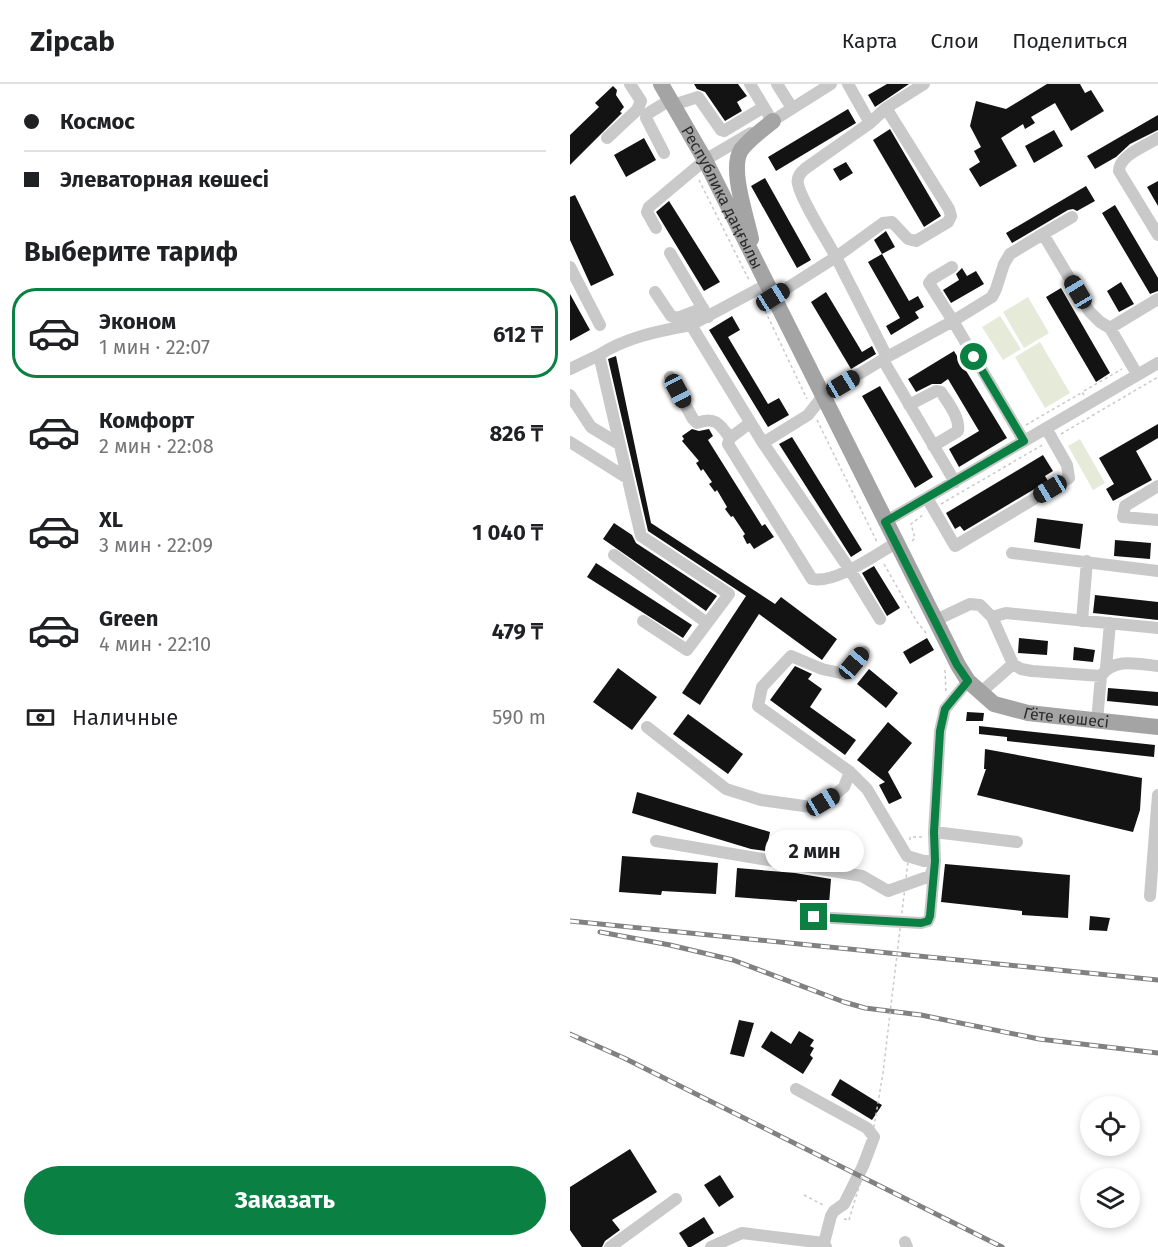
<!DOCTYPE html>
<html lang="ru">
<meta charset="utf-8">
<style>
body{margin:0;font-family:"Fira Sans",sans-serif;background:#f2f2f2;color:#202124;height:100vh;display:flex;flex-direction:column;font-size:22px;white-space:nowrap}
*{box-sizing:border-box;margin:0}
p{font-size:20px;color:#757577}
.icon{flex:none;width:33px;height:33px;fill:none;stroke:currentColor;stroke-width:2;stroke-linecap:round;stroke-linejoin:round}
.map{position:relative;flex:1;overflow:hidden}
.details{display:flex;flex-direction:column;background:#fff;width:570px}
.details>*{flex:none}
.guide{display:grid;align-content:center;height:132px;padding:0 24px;background:#fff}
.buttons{position:absolute;left:510px;top:1012px;display:grid;gap:12px}
.buttons a{display:grid;place-items:center;width:60px;height:60px;border-radius:50%;background:#fff;box-shadow:0 3px 9px #0003;font-size:30px}
.end{position:absolute;width:27px;height:27px;margin:-14px;border:8px solid #0b8043;background:#fff;box-shadow:0 0 0 3px #fff}
.from{border-radius:50%}
.bubble{position:absolute;height:42px;border-radius:21px;background:#fff;box-shadow:0 3px 9px #0003;font-size:20px;font-weight:700;line-height:42px;text-align:center}
.car{position:absolute;width:18px;height:36px;margin:-18px -9px;border-radius:8px;box-shadow:0 0 4px 2px #0007;background:linear-gradient(#222 24%,#8ab4d8 0 40%,#222 0 76%,#8ab4d8 0 86%,#222 0)}
.guide b{display:flex;align-items:center;gap:21px;height:57px;font-size:22px}
.guide b+b{border-top:2px solid #e0e0e0}
.guide i{width:15px;height:15px;background:#202124}
ul{padding:0;list-style:none}
li{display:flex;align-items:center;gap:18px;height:90px;margin:0 12px 9px;padding:0 12px;border:3px solid transparent;border-radius:24px}
li div{flex:1}
li b{display:block;font-size:22px}
li em{font-style:normal;font-weight:700}
li.on{border-color:#0b8043}
li>.icon{width:54px;height:54px;stroke-width:1.5}
h2{padding:0 24px;font-size:27px;line-height:72px}
.pay{display:flex;align-items:center;gap:15px;height:66px;padding:0 24px;font-size:22px}
.pay p{margin-inline-start:auto}
.action{display:flex;gap:12px;margin-top:auto;padding:12px 24px}
.action a{flex:1;height:69px;border-radius:36px;background:#0b8043;color:#fff;font-size:24px;font-weight:700;line-height:69px;text-align:center}
header{display:flex;align-items:center;gap:36px;box-sizing:border-box;height:84px;padding:0 30px;background:#fff;border-bottom:2px solid #e0e0e0}
header strong{font-size:28px}
nav{display:flex;gap:33px;margin-inline-start:auto;font-size:21px}
main{display:flex;flex:1;min-height:0}
.map>svg:first-child{display:block}
.green{fill:#e6ead9}
.building{fill:#131313}
.lines{fill:none;stroke-linecap:round;stroke-linejoin:round}
.path{stroke:#c9c9c9;stroke-width:1.5;stroke-dasharray:3 3;stroke-linecap:butt}
.minor{stroke:#c9c9c9;stroke-width:12}
.major{stroke:#a4a4a4;stroke-width:16}
.rail-casing{stroke:#818181;stroke-width:5}
.rail{stroke:#fff;stroke-width:3;stroke-dasharray:9;stroke-linecap:butt}
.path-bridge{stroke:#c9c9c9;stroke-width:1.5;stroke-dasharray:3 3;stroke-linecap:butt}
.route{stroke:#0b8043;stroke-width:8}
.labels{text-anchor:middle;dominant-baseline:central;stroke-width:6;stroke-linejoin:round;paint-order:stroke}
.street-label{font-size:16px;fill:#2c2c2c;stroke:#fff}
</style>
<header>
<strong>Zipcab</strong>
<nav><a>Карта</a><a>Слои</a><a>Поделиться</a></nav>
</header>
<main>
<section class="details">
<div class="guide">
<b><i class="from"></i>Космос</b>
<b><i></i>Элеваторная көшесі</b>
</div>
<h2>Выберите тариф</h2>
<ul>
<li class="on"><svg class="icon" aria-label="car" viewBox="0 0 24 24"><path d="M5 17H2v-5l4-1 3-4h7l3 4 3 1v5h-3M9 17h6M6 11h13"/><circle cx="7" cy="17" r="2"/><circle cx="17" cy="17" r="2"/></svg><div><b>Эконом</b><p>1 мин · 22:07</p></div><em>612 ₸</em></li>
<li><svg class="icon" aria-label="car" viewBox="0 0 24 24"><path d="M5 17H2v-5l4-1 3-4h7l3 4 3 1v5h-3M9 17h6M6 11h13"/><circle cx="7" cy="17" r="2"/><circle cx="17" cy="17" r="2"/></svg><div><b>Комфорт</b><p>2 мин · 22:08</p></div><em>826 ₸</em></li>
<li><svg class="icon" aria-label="car" viewBox="0 0 24 24"><path d="M5 17H2v-5l4-1 3-4h7l3 4 3 1v5h-3M9 17h6M6 11h13"/><circle cx="7" cy="17" r="2"/><circle cx="17" cy="17" r="2"/></svg><div><b>XL</b><p>3 мин · 22:09</p></div><em>1 040 ₸</em></li>
<li><svg class="icon" aria-label="car" viewBox="0 0 24 24"><path d="M5 17H2v-5l4-1 3-4h7l3 4 3 1v5h-3M9 17h6M6 11h13"/><circle cx="7" cy="17" r="2"/><circle cx="17" cy="17" r="2"/></svg><div><b>Green</b><p>4 мин · 22:10</p></div><em>479 ₸</em></li>
</ul>
<div class="pay"><svg class="icon" aria-label="cash" viewBox="0 0 24 24"><path d="M3 7h18v10H3z"/><circle cx="12" cy="12" r="2"/></svg>Наличные<p>590 m</p></div>
<div class="action"><a>Заказать</a></div>
</section>
<div class="map">
<svg width="588" height="1163" viewBox="0 0 588 1163">
<rect width="100%" height="100%" fill="#fff"/>
<!-- green -->
<path class="green" d="M458,213L479,249L454,264L433,228Z
M430,232L451,265L433,276L412,243Z
M470,258L500,309L475,324L445,273Z
M510,355L535,399L523,406L498,362Z"/>
<!-- building -->
<path class="building" d="M124,0H168L177,12L167,18L172,27L155,37L135,8L127,5Z
M317,0H339L305,23L298,11Z
M477,0H510L515,9L521,6L534,27L501,47L485,19L461,33L465,39L455,45L453,40L431,54L447,82L410,103L399,85L410,78L404,67L411,63L400,42L406,17L436,25Z
M43,2L47,6L46,11L54,23L50,28L52,29L0,81V51L29,23L25,19Z
M278,25L286,39L206,87L198,73Z
M588,31V46L560,60L546,73L525,85L517,72Z
M320,45L371,132L354,143L303,56Z
M484,46L493,62L464,79L455,62Z
M74,54L86,76L56,93L44,71Z
M276,78L283,89L270,97L263,85Z
M195,94L241,176L227,184L181,102Z
M588,97V122L577,103Z
M516,102L525,117L507,127L503,125L498,126L442,159L436,149Z
M5,111L44,191L21,202L0,156V113Z
M99,117L150,198L134,207L86,128Z
M545,121L588,194V207L580,210L532,129Z
M316,147L325,163L312,170L304,156Z
M312,170L339,217L348,212L354,223L345,228L349,234L321,251L316,242L330,234L298,178Z
M392,184L397,192L406,187L414,200L381,219L373,206L389,196L386,190Z
M551,198L564,220L549,228L537,207Z
M491,204L540,289L526,298L476,213Z
M256,208L292,268L302,262L306,270L281,285L241,218Z
M0,210L20,246L0,257Z
M162,232L170,246L158,253L198,320L209,314L219,331L198,343L139,246Z
M384,267L437,354L389,383L379,365L409,347L378,295L371,300H362L346,308L338,295Z
M46,272L81,439L205,520L211,513L267,555L252,576L189,530L130,621L112,609L176,512L78,447L38,275Z
M310,302L363,393L345,404L292,312Z
M588,340V354L566,367L582,396L543,417L536,405L544,400L529,374Z
M122,345L129,347L139,345L143,352L138,356L192,442L195,440L204,453L184,465L180,459L177,460L173,452L175,450L163,432L161,433L155,425L157,423L147,406L145,408L139,400L142,398L133,385L131,387L126,379L129,377L112,357L114,355L112,352Z
M222,353L292,466L281,473L209,360Z
M473,371L483,387L475,392L478,397L394,447L390,442L385,445L376,429Z
M467,434L513,440L510,465L464,458Z
M44,439L62,451L66,459L147,512L136,527L33,455Z
M545,456L581,459L580,475L544,472Z
M26,479L122,541L113,554L17,493Z
M304,482L330,524L317,532L292,489Z
M525,511L588,518V536L523,529Z
M357,554L364,566L340,580L333,568Z
M449,554L478,557L477,571L448,569Z
M504,563L525,566L523,578L503,576Z
M225,582L242,590L238,595L252,605L240,623L286,656L275,671L200,616Z
M48,584L87,613L62,646L23,618Z
M299,585L328,609L316,624L287,600Z
M538,604L588,608V622L537,617Z
M397,628L414,629L413,637H396Z
M118,630L173,670L158,690L103,650Z
M318,638L342,659L318,688L332,714L319,720L309,701L315,698L287,676Z
M409,642L585,661L584,673L437,657V653L409,650Z
M415,665L572,694L570,726L563,748L407,711L416,685H414Z
M67,708L200,748L196,767L181,765L62,729Z
M52,772L148,779L146,810L92,807L91,811L49,808Z
M375,780L500,791L498,834L452,831V827L371,818Z
M167,784L225,789L261,795L259,820L165,813Z
M520,832L540,834L537,847L519,846Z
M169,936L184,939L174,973L160,970Z
M201,947L221,960L229,947L244,956L240,962L244,964L240,971L243,974L233,990L191,963Z
M270,995L312,1021L302,1036L261,1011Z
M60,1065L87,1108L42,1136L50,1146L35,1157L32,1163H12L0,1146V1103Z
M150,1091L164,1113L149,1123L134,1101Z
M134,1133L144,1149L121,1163H118L109,1149Z"/>
<g class="lines">
<!-- path -->
<path class="path" d="M129,96L179,196
M190,216L237,315
M514,311L512,308L552,285
M247,336L307,458
M456,341L511,309
M491,350L588,293
M371,420L474,360
M342,457L345,454L341,440L354,430
M314,480L347,538L357,550
M375,586L376,608
M340,756V753H353
M234,1111L255,1122
M274,1135L279,1136"/>
<!-- minor -->
<path class="minor" d="M180,0L198,30
M207,0L222,24
M278,0L300,39L316,24L354,0
M103,21L128,13L151,46L154,47L194,23
M196,41L261,0
M37,54L67,26L71,17L60,0
M588,54C576,62 549,71 549,87L588,151
M94,69L76,34L77,30L100,16
M86,144L77,128L79,123L135,76L181,49
M473,150L502,133
M100,169L138,233
M0,183L30,241
M382,183L362,195L359,199L383,237L422,213L426,205L434,180L440,170L473,150L519,227L530,238L540,244L567,290
M196,201L121,241L193,359L280,486L310,535
M85,208L101,232L107,234L133,224
M203,213L266,173C257,156 231,116 228,100C226,93 231,88 236,84L300,39
M540,244L588,215
M317,273L383,237L454,357
M313,276L385,398
M0,285L29,271
M100,293L123,335L127,339C145,332 150,340 160,354
M0,311L21,343L49,360
M339,321L366,307L371,308C378,319 390,333 388,347L363,362
M180,339L160,354L158,360L242,495C265,500 305,471 326,459
M0,358L57,394
M193,359L238,331L253,312L317,273L266,173L313,139L322,138L338,155L346,157L378,138L381,132L379,125L316,24
M588,402L555,422L553,433L588,436
M357,414L385,462L499,394L497,381L476,344
M315,438L588,279
M442,469L588,487
M44,471L137,539
M422,533L443,580
M366,536L400,520L410,521L422,533L436,529L588,544
M73,537L117,566L159,510L71,452L29,271C56,253 89,247 121,241
M512,537L517,477
M294,568L275,590L252,585L221,572L192,603L188,622L280,688L297,705L337,772L354,777H365
M536,584L540,539
M410,609L443,580L451,585L462,587L531,592C544,573 568,580 588,582
M527,637L531,592
M77,643L156,705L191,716L241,723L267,709L274,703L280,688
M364,748L447,758
M86,757L292,792L318,807L360,792L363,784
M580,812L588,711
M244,833L351,839L358,837L360,832L365,777L364,748L370,647L375,625L398,597
M226,1005L297,1044L304,1053L293,1082L274,1120L264,1127L261,1132L254,1159
M335,1158L337,1163
M40,1163L106,1115
M141,1163L172,1149L254,1159L256,1163"/>
<!-- major -->
<g class="major">
<path id="s1" d="M91,0L135,76L388,581L398,597L424,620L458,629L588,643"/>
<path d="M181,155C177,134 159,85 171,66C179,55 192,46 203,37"/>
</g>
<defs>
<path id="rail" d="M0,837L588,896
M30,848L100,861L163,876L274,918L295,924L351,931L469,955L588,969
M0,950L54,974L432,1163"/>
</defs>
<!-- rail casing -->
<use href="#rail" class="rail-casing"/>
<!-- rail -->
<use href="#rail" class="rail"/>
<!-- path-bridge -->
<path class="path-bridge" d="M279,1136L300,1066L313,989L339,769"/>
</g>
<g class="lines">
<!-- route -->
<path class="route" d="M244,833L351,839L358,837L360,832L365,777L364,748L370,647L375,625L398,597L387,581L315,438L454,357L404,273"/>
</g>
<g class="labels">
<!-- street labels -->
<g class="street-label">
<text stroke="none"><textPath href="#s1" startOffset="129">Республика даңғылы</textPath></text>
<text stroke="none"><textPath href="#s1" startOffset="780">Гёте көшесі</textPath></text>
</g>
</g>
</svg>
<div class="buttons">
<a><svg class="icon" aria-label="locate" viewBox="0 0 24 24"><circle cx="12" cy="12" r="6"/><path d="M12 2v4M12 18v4M2 12h4M18 12h4"/></svg></a>
<a><svg class="icon" aria-label="layers" viewBox="0 0 24 24"><path d="M12 4l9 5-9 5-9-5zM3 14l9 5 9-5"/></svg></a>
</div>
<i class="end from" style="left:404px;top:273px"></i>
<i class="end" style="left:244px;top:833px"></i>
<div class="bubble" style="left:195px;top:746px;width:99px">2 мин</div>
<i class="car" style="left:508px;top:208px;rotate:329deg"></i>
<i class="car" style="left:203px;top:213px;rotate:58deg"></i>
<i class="car" style="left:273px;top:300px;rotate:59deg"></i>
<i class="car" style="left:108px;top:307px;rotate:152deg"></i>
<i class="car" style="left:480px;top:405px;rotate:239deg"></i>
<i class="car" style="left:284px;top:579px;rotate:40deg"></i>
<i class="car" style="left:253px;top:718px;rotate:59deg"></i>
</div>
</main>
